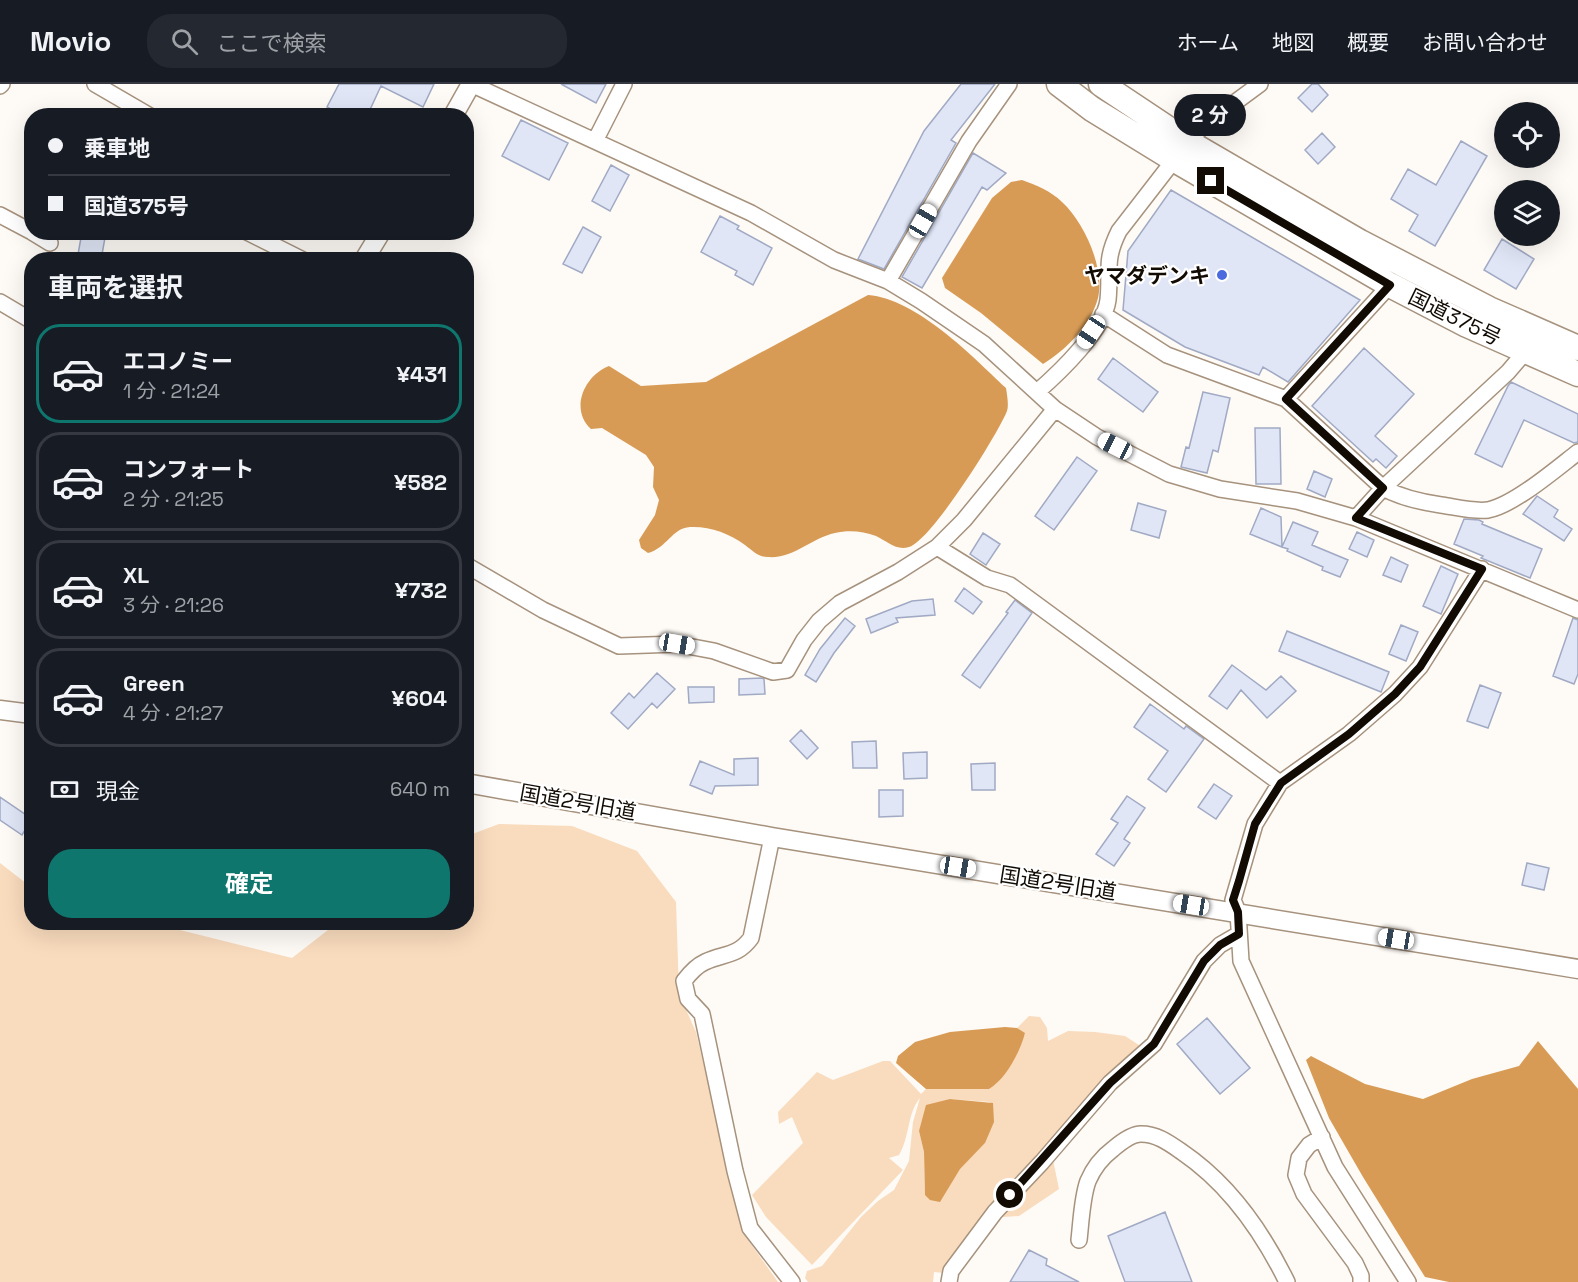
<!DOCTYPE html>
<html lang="ja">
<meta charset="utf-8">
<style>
body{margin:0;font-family:"Space Grotesk","Noto Sans JP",sans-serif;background:#242831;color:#f1f3f6;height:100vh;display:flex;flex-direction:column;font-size:22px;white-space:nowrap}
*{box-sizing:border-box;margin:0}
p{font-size:20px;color:#9ea1a6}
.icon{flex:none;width:33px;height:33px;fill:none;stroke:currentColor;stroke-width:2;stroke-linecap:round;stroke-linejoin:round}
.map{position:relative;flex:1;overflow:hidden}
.drawer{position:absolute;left:24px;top:168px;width:450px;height:678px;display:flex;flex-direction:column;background:#171b24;border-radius:24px;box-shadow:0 6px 24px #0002}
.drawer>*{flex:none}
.hud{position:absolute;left:24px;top:24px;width:450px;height:132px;border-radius:24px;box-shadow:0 6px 24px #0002;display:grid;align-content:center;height:132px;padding:0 24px;background:#171b24}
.tools{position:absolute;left:1494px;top:18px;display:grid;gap:12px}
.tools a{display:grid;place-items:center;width:66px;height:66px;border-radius:50%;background:#171b24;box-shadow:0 6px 24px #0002;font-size:30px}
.end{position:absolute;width:27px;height:27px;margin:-14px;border:8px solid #120b04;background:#fff;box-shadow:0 0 0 3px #fff}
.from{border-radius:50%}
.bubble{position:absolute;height:42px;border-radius:21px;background:#171b24;box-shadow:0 6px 24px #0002;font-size:20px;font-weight:700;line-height:42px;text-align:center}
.car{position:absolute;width:18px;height:36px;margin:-18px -9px;border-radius:8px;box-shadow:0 0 4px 2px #0007;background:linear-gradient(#fff 24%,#345 0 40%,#fff 0 76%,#345 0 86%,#fff 0)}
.hud b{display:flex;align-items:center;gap:21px;height:57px;font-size:22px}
.hud b+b{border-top:2px solid #363941}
.hud i{width:15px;height:15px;background:#f1f3f6}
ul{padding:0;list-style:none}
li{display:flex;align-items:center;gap:18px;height:99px;margin:0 12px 9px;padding:0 12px;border:3px solid #363941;border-radius:24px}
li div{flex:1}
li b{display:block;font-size:22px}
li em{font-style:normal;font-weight:700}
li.active{border-color:#0f766e}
li>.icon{width:54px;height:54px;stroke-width:1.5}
h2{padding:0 24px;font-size:27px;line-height:72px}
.pay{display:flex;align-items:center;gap:15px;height:66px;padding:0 24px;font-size:22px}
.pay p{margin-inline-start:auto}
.primary-button{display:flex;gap:12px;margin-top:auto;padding:12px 24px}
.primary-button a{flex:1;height:69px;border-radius:24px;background:#0f766e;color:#fff;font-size:24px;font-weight:700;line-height:69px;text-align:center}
header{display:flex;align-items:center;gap:36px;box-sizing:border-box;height:84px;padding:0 30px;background:#171b24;border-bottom:2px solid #363941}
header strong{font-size:28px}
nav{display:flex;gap:33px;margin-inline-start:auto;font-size:21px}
.search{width:420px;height:54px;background:#242831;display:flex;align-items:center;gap:15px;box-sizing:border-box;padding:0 21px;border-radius:24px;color:#9ea1a6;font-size:22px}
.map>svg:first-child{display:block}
.green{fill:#f9dbbd;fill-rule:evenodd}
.water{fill:#d89b55}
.building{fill:#e0e6f6;stroke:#a0aac4;stroke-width:1.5}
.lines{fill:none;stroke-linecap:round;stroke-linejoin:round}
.minor-casing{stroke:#a6927d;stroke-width:18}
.tertiary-casing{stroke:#a6927d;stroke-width:21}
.trunk-casing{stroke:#a6927d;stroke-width:27}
.minor{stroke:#fff;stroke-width:15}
.tertiary{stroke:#fff;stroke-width:18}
.trunk{stroke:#fff;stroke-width:24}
.route{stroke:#120b04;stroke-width:8}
.poi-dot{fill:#4a6ade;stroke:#fff;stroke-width:2}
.labels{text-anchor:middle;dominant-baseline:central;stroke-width:4.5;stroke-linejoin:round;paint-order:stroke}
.poi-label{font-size:21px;font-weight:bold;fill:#120b04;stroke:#fff;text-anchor:end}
.street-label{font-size:21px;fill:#120b04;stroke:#fff}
</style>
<header>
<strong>Movio</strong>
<div class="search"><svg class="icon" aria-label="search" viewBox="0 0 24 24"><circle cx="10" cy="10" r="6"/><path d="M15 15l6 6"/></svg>ここで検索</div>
<nav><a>ホーム</a><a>地図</a><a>概要</a><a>お問い合わせ</a></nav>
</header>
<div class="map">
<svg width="1578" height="1198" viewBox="0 0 1578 1198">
<rect width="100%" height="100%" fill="#fefaf5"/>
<!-- green -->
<path class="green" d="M499,740L572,742L637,767L676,818L679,910L696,948L743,1149L778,1198H0V779L31,803L32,838L152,839L292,874L337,839L466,838L467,752Z
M1029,932L1040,933L1047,944L1048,957L1068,947L1095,948L1125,952L1142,963L1056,1056L1022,1086L989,1124L944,1189L934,1188L933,1198H808L805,1194L807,1187L822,1182L861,1133L878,1117L894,1106L909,1077L913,1038L920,1014C907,1029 910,1053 899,1071L889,1074L903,1086L812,1181L766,1133L752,1111L803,1059L792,1033L779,1040L778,1028L817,988L833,996L883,977H890L921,1010L926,1005L934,1004L989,1005L1025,950L1017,944ZM950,1015L990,1018L985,1059L960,1084L925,1111L924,1068L919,1047Z
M1053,1076L1059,1105L1019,1132L1003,1133L1001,1129L1026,1100Z"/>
<!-- water -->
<path class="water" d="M1022,96C1036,101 1051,107 1062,118C1084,138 1105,184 1098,214C1091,241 1066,266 1043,280L981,229L945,204L942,194L992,114L1011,98Z
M868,211C917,215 972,272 1006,304C1007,311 1009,321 1007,327C998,350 931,457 909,463C896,467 887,457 876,452C863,447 848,446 835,449C811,454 794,475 768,473C758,473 753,467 745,461C729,449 709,442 690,443C672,444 667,464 648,469L641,464L639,456L655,431L659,416L653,403L654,383L646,371L602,344L591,345C569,325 585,291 609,282L641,302L706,298Z
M1005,943L1017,944L1025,949C1020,968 1006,995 989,1005H926L896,979L898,972L915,958L950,948Z
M1538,957L1578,1005V1198H1449L1425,1193L1363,1093L1329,1034L1306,976L1311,972L1365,1000L1423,1015L1472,995L1519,982Z
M950,1015L993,1019L994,1038L985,1059L960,1085L940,1118L930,1116L925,1111L924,1068L919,1047L926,1021Z"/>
<!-- building -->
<path class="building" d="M339,0H434L423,23L381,2L367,32H344L327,23Z
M561,0H606L596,19Z
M961,0H995L951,56L956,59L884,185L858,175L924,47Z
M1312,0H1318L1328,11L1312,28L1298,14Z
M521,36L568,59L549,96L502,72Z
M1322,49L1335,63L1318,80L1305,66Z
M1461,57L1487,72L1435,162L1409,147L1418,131L1391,115L1408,85L1436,101Z
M973,69L1006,89L987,106L982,103L922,204L902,193Z
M611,81L629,91L610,127L592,117Z
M1171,106L1360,216L1288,298L1263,283L1259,291L1185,263L1123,226L1128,167Z
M720,132L739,142L737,145L772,164L753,201L735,191L737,187L701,168Z
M583,143L601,153L582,189L563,180Z
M82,148H106L101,176H77Z
M1502,155L1534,175L1516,205L1484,186Z
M1364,264L1414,310L1375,352L1397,372L1386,384L1376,375L1373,378L1312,322Z
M1113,274L1158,308L1143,328L1098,295Z
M1511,298L1578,330V358L1574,359L1524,336L1502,383L1475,370L1508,302Z
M1203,308L1230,314L1218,368L1213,366L1207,389L1181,383L1186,363L1189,364Z
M1255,344H1280L1281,400H1256Z
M1077,373L1097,387L1054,446L1035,432Z
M1314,387L1332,395L1325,413L1307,405Z
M1537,412L1558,426L1554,433L1572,445L1564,457L1523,430Z
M1138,419L1166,427L1159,454L1131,446Z
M1261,424L1281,433L1282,463L1250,450Z
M1464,435L1479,436L1483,438L1482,440L1542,465L1530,494L1481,474L1483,472L1454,460Z
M1293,438L1318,448L1312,461L1348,476L1340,493L1322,486L1323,483L1287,467L1288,465L1282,463Z
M1357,448L1374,456L1367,473L1349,465Z
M983,449L1000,460L986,481L970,470Z
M1391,473L1408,481L1401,498L1383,491Z
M1441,482L1458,490L1441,530L1423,522Z
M964,504L982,518L973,530L955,517Z
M933,515L935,531L896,534L898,538L871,549L866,535L912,517Z
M1015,516L1032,529L980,604L962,591L1008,529L1006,528Z
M845,534L855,542L834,569L816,598L805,591L820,565Z
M1573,534L1578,536V590L1574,600L1553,592Z
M1401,541L1418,548L1406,577L1389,570Z
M1287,547L1389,588L1381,608L1279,567Z
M1232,581L1266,606L1281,592L1296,607L1267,634L1241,606L1227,625L1209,612Z
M657,589L675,605L657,624L652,619L628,645L611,629L629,609L634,614Z
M762,594L764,595L765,610L739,611V595Z
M1480,601L1501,609L1488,644L1467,637Z
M688,603H714V618L689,619Z
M1150,620L1184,645L1186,642L1204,655L1166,708L1148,695L1168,667L1134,643Z
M801,646L818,664L807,675L790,657Z
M876,657L877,684H853L852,658Z
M927,668V694L904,695L903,669Z
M758,674V701L715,702L712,710L690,701L700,677L734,691V675Z
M995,679V706H972L971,680Z
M1214,700L1232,712L1216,735L1198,723Z
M879,706H903V732L879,733Z
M1127,712L1145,724L1124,755L1130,759L1114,782L1096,770L1118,739L1111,735Z
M0,713L32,735L22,751L0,736Z
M1527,779L1549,784L1544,806L1522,801Z
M1207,934L1250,984L1220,1010L1177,960Z
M1165,1128L1192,1198H1125L1108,1152Z
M1029,1166L1047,1175L1046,1181L1079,1198H1010Z"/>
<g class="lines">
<defs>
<path id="minor" d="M95,0L150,32
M471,0L751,129L834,176L888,197L921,217L984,260L1055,325L1097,353L1169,390L1220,405L1297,417L1356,434L1578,526
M0,2L2,0
M595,57L624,0
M0,131L32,148
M32,148L50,159
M247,148L303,176
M888,197L969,57L1009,0
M0,218L32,237
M1103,230L1167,271L1286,315L1390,201
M1037,308C1060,288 1104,246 1108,216C1111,186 1104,177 1119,147L1188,58L1203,42L1260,0
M1286,315L1383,404C1402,414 1420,418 1441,421C1455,423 1474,428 1488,426C1514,421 1556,385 1578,368
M1356,434L1383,404L1508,288L1525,268
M937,463L987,494L1010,501L1280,699
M466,481L543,526L619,562L677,560L714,567L773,588L787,586L804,556L819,537L840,519L898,488L937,463L964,436L1055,325
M772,753L751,854C737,873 724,869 705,878C696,882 690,889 684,897L688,915L702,930L735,1087L750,1144L792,1198
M1322,1053L1309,1061L1299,1074L1296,1091L1304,1110L1355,1179L1361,1192V1198
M1079,1156C1081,1139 1082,1113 1088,1097C1094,1083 1101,1074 1113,1065C1120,1059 1131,1050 1141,1050C1157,1050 1169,1059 1182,1068C1229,1100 1262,1147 1287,1198
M949,1198L951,1187L995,1128L1042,1078L1110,999L1154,960L1204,877L1220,861L1239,850
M1408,1198L1335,1083L1241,877L1238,828L1233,816L1255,740L1280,699L1349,650L1395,610L1420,583L1482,485"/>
<path id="tertiary" d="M453,32L471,0
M364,176L381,148
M0,626L32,630
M466,699L772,753L1578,885"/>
<path id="trunk" d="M1059,0L1092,25L1175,76L1390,201L1467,241L1578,290
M1101,0L1188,58L1360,158L1489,225L1578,264"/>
</defs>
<!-- minor casing -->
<use href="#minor" class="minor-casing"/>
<!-- tertiary casing -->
<use href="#tertiary" class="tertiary-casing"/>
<!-- trunk casing -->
<use href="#trunk" class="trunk-casing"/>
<!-- minor -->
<use href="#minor" class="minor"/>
<!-- tertiary -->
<use href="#tertiary" class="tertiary"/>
<!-- trunk -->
<use href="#trunk" class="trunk"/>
</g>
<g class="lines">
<!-- route -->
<path class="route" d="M1010,1111L1110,999L1154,960L1204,877L1220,861L1239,850L1238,828L1233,816L1239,797L1255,740L1281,699L1349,650L1395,610L1420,583L1482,485L1356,434L1383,404L1286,315L1390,201L1211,97"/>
</g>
<!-- markers -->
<circle class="poi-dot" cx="1222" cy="191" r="6"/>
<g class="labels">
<!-- poi labels -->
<g class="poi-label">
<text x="1210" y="191">ヤマダデンキ</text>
</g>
<!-- street labels -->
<g class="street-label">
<text transform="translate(1455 233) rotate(26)">国道375号</text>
<text transform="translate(578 718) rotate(10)">国道2号旧道</text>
<text transform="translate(1058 799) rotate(9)">国道2号旧道</text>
</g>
</g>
</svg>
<div class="tools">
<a><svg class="icon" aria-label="locate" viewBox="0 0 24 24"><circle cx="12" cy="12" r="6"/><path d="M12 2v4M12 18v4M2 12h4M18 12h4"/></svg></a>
<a><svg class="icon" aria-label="layers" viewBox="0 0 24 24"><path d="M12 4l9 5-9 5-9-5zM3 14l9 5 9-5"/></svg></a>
</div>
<i class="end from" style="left:1010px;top:1111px"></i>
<i class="end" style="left:1211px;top:97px"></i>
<div class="bubble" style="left:1174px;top:10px;width:72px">2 分</div>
<i class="car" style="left:923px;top:137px;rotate:30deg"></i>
<i class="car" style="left:1091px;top:248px;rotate:214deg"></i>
<i class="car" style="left:1115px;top:362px;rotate:297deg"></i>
<i class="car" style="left:677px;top:560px;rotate:100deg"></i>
<i class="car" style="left:958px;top:783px;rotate:99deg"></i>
<i class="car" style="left:1191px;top:821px;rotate:279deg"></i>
<i class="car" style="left:1396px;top:855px;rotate:279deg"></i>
<div class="hud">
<b><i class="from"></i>乗車地</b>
<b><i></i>国道375号</b>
</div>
<section class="drawer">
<h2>車両を選択</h2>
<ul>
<li class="active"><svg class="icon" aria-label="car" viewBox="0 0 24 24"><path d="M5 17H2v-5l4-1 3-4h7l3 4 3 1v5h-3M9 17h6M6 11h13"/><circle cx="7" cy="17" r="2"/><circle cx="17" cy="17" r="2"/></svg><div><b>エコノミー</b><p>1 分 · 21:24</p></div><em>¥431</em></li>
<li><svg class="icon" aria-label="car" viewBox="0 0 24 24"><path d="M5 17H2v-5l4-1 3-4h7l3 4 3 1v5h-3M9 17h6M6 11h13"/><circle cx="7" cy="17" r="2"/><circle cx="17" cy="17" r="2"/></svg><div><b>コンフォート</b><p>2 分 · 21:25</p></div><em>¥582</em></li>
<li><svg class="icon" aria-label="car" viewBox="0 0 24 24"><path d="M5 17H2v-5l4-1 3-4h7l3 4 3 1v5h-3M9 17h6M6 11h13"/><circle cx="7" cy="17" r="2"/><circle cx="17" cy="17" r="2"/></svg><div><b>XL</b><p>3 分 · 21:26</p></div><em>¥732</em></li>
<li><svg class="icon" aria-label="car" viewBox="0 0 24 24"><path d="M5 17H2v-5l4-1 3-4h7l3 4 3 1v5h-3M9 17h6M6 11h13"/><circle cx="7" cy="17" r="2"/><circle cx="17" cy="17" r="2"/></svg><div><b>Green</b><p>4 分 · 21:27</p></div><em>¥604</em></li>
</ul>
<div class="pay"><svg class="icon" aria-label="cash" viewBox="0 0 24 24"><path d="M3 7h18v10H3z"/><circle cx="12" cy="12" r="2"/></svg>現金<p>640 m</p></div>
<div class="primary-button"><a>確定</a></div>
</section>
</div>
